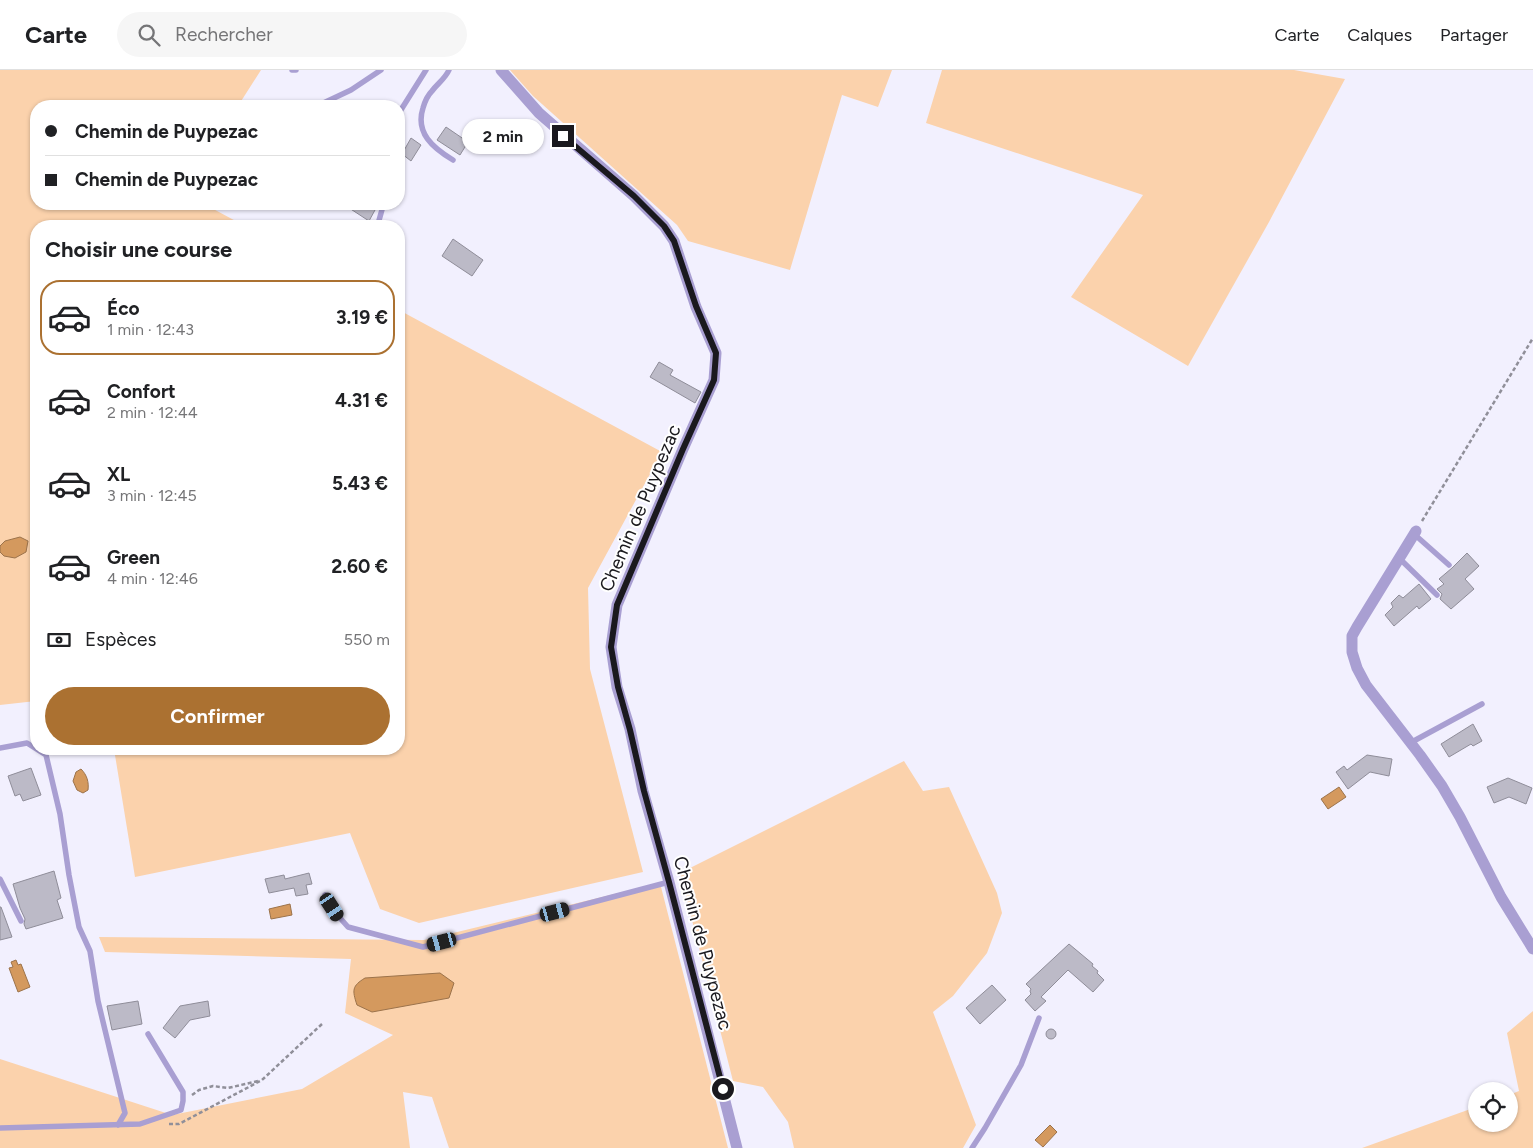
<!DOCTYPE html>
<html lang="fr">
<meta charset="utf-8">
<style>
body{margin:0;font-family:Figtree,sans-serif;background:#f6f6f6;color:#202124;height:100vh;display:flex;flex-direction:column;font-size:19px;white-space:nowrap}
*{box-sizing:border-box;margin:0}
p{font-size:16px;color:#757577}
.icon{flex:none;width:28px;height:28px;fill:none;stroke:currentColor;stroke-width:2;stroke-linecap:round;stroke-linejoin:round}
.map{position:relative;flex:1;overflow:hidden}
.details{position:absolute;left:30px;top:150px;width:375px;height:535px;display:flex;flex-direction:column;background:#fff;border-radius:20px;box-shadow:0 1px 4px #0004}
.details>*{flex:none}
.hud{position:absolute;left:30px;top:30px;width:375px;height:110px;border-radius:20px;box-shadow:0 1px 4px #0004;display:grid;align-content:center;height:110px;padding:0 15px;background:#fff}
.controls{position:absolute;left:1468px;top:1012px;display:grid;gap:10px}
.controls a{display:grid;place-items:center;width:50px;height:50px;border-radius:50%;background:#fff;box-shadow:0 1px 4px #0004;font-size:25px}
.end{position:absolute;width:22px;height:22px;margin:-11px;border:6px solid #1a191e;background:#fff;box-shadow:0 0 0 2px #fff}
.from{border-radius:50%}
.bubble{position:absolute;height:35px;border-radius:18px;background:#fff;box-shadow:0 1px 4px #0004;font-size:16px;font-weight:700;line-height:35px;text-align:center}
.car{position:absolute;width:15px;height:30px;margin:-15px -8px;border-radius:6px;box-shadow:0 0 4px 1px #0007;background:linear-gradient(#222 24%,#8ab4d8 0 40%,#222 0 76%,#8ab4d8 0 86%,#222 0)}
.hud b{display:flex;align-items:center;gap:18px;height:48px;font-size:19px}
.hud b+b{border-top:1px solid #e0e0e0}
.hud i{width:12px;height:12px;background:#202124}
ul{padding:0;list-style:none}
li{display:flex;align-items:center;gap:15px;height:75px;margin:0 10px 8px;padding:0 5px;border:2px solid transparent;border-radius:20px}
li div{flex:1}
li b{display:block;font-size:19px}
li em{font-style:normal;font-weight:700}
li.on{border-color:#ab7131}
li>.icon{width:45px;height:45px;stroke-width:1.5}
h2{padding:0 15px;font-size:22px;line-height:60px}
.pay{display:flex;align-items:center;gap:12px;height:55px;padding:0 15px;font-size:19px}
.pay p{margin-inline-start:auto}
.button{display:flex;gap:10px;margin-top:auto;padding:10px 15px}
.button a{flex:1;height:58px;border-radius:30px;background:#ab7131;color:#fff;font-size:20px;font-weight:700;line-height:58px;text-align:center}
header{display:flex;align-items:center;gap:30px;box-sizing:border-box;height:70px;padding:0 25px;background:#fff;border-bottom:1px solid #e0e0e0}
header strong{font-size:24px}
nav{display:flex;gap:28px;margin-inline-start:auto;font-size:18px}
.search{width:350px;height:45px;background:#f6f6f6;display:flex;align-items:center;gap:12px;box-sizing:border-box;padding:0 18px;border-radius:28px;color:#757577;font-size:19px}
.map>svg:first-child{display:block}
.green{fill:#fbd2ac}
.water{fill:#d4995e;stroke:#9c734b}
.building{fill:#bcbac7;stroke:#8f8d99}
.lines{fill:none;stroke-linecap:round;stroke-linejoin:round}
.path{stroke:#908f99;stroke-width:2.5;stroke-dasharray:4 2.5;stroke-linecap:butt}
.service{stroke:#a99fd2;stroke-width:5.5}
.minor{stroke:#a99fd2;stroke-width:11}
.route{stroke:#1a191e;stroke-width:6}
.labels{text-anchor:middle;dominant-baseline:central;stroke-width:4;stroke-linejoin:round;paint-order:stroke}
.street-label{font-size:19px;fill:#1a191e;stroke:#fff}
</style>
<header>
<strong>Carte</strong>
<div class="search"><svg class="icon" aria-label="search" viewBox="0 0 24 24"><circle cx="10" cy="10" r="6"/><path d="M15 15l6 6"/></svg>Rechercher</div>
<nav><a>Carte</a><a>Calques</a><a>Partager</a></nav>
</header>
<div class="map">
<svg width="1533" height="1078" viewBox="0 0 1533 1078">
<rect width="100%" height="100%" fill="#f2f0fe"/>
<!-- green -->
<path class="green" d="M0,0H261L238,36H36V134H204L245,156H36V631L0,635Z
M510,0H892L878,37L842,25L790,200L688,171L677,155L533,26Z
M942,0H1294L1345,9L1269,152L1188,296L1071,227L1143,125L926,53Z
M399,240L662,382L588,518L590,599L643,802L419,853L380,839L350,763L135,807L114,679H399Z
M904,691L923,721L949,717L997,823L1002,843L987,883L953,926L933,942L976,1055L963,1078H794L788,1052L763,1017L733,1011L680,803Z
M660,813L728,1078H449L432,1027L403,1022L410,1078H0V989L172,1045L302,1019L393,965L345,943L351,889L105,882L99,867L424,870Z
M1533,941V1078H1362L1476,1037V1054H1509V1025L1519,1021L1507,963Z"/>
<!-- water -->
<path class="water" d="M20,467L28,471L26,482L15,488L4,486L0,482V476L5,471Z
M81,699C87,705 89,712 88,720L83,723L77,720L73,711L76,702Z
M1339,717L1346,727L1328,739L1321,729Z
M290,834L292,845L271,849L269,839Z
M16,890L18,895L21,894L30,917L18,922L9,898L13,897L11,892Z
M440,903L454,913L449,928L372,942L357,935C352,920 352,916 365,908Z
M1050,1055L1057,1062L1043,1077L1035,1070Z"/>
<!-- building -->
<path class="building" d="M446,57L468,72L460,85L437,70Z
M411,68L421,75L411,91L402,84Z
M343,134H366L375,140L369,151Z
M453,169L483,190L472,206L442,186Z
M659,292L673,300L670,305L701,322L695,333L650,307Z
M1467,483L1479,496L1465,509L1474,519L1451,539L1440,529L1442,524L1437,519L1444,514L1439,509L1452,498Z
M1419,514L1431,529L1419,539L1417,536L1394,556L1385,545L1393,537L1391,533L1399,525L1403,528Z
M1473,654L1482,671L1473,676L1471,674L1449,687L1441,674Z
M1367,685L1392,689L1389,706L1370,702L1348,719L1336,702L1344,696L1347,700Z
M31,698L41,725L23,731L20,724L15,726L8,706Z
M1508,708L1532,718L1526,734L1509,727L1494,733L1487,717Z
M54,801L61,828L57,830L63,848L26,859L24,854L25,849L20,838L13,814Z
M309,803L312,814L306,815L308,824L296,826L294,818L269,823L265,809L284,805L285,809Z
M0,837H1L12,867L0,870Z
M1069,874L1093,894L1092,896L1098,901L1097,903L1104,910L1093,922L1068,900L1041,927L1046,931L1035,941L1025,930L1031,924L1030,921L1031,919L1026,914Z
M992,915L1006,930L980,954L966,938Z
M138,931L142,954L112,960L107,936Z
M208,931L210,946L190,950L175,968L163,958L180,936Z
M1046 964a5 5 0 1 1 10 0a5 5 0 1 1-10 0Z"/>
<g class="lines">
<!-- path -->
<path class="path" d="M1422,451L1533,268
M192,1025L199,1020L213,1016L228,1018L258,1011
M169,1054H179L262,1010L322,954"/>
<!-- service -->
<path class="service" d="M292,0H296
M449,0C445,9 438,13 432,21C427,26 425,31 423,38C415,63 433,78 453,90
M317,36L351,20L381,0
M399,43L426,0
M378,154L383,136L381,134
M1414,464L1449,495
M1399,488L1437,525
M1410,673L1482,634
M0,678L27,673L46,685L60,744L69,805L79,857L90,881L98,931L125,1043L118,1055
M0,809L21,851
M325,825L340,848L348,857L423,877L669,812
M0,1058L140,1054L181,1040L183,1031V1022L148,964
M972,1078L985,1058L1021,995L1039,948"/>
<!-- minor -->
<path class="minor" d="M501,0L539,43L634,126L664,156L674,171L696,237L716,283L714,310L683,379L617,535L611,577L617,617L630,659L643,721L669,812L737,1078
M1416,461L1357,557L1352,566V582L1357,598L1366,615L1420,685L1442,716L1460,747L1501,827L1533,879"/>
</g>
<g class="lines">
<!-- route -->
<path class="route" d="M563,66L634,126L664,156L674,171L696,236L716,283L714,310L683,379L617,535L611,577L618,617L630,660L644,721L669,812L723,1019"/>
</g>
<g class="labels">
<!-- street labels -->
<g class="street-label">
<text transform="translate(640 438) rotate(-67)">Chemin de Puypezac</text>
<text transform="translate(703 873) rotate(75)">Chemin de Puypezac</text>
</g>
</g>
</svg>
<div class="controls">
<a><svg class="icon" aria-label="locate" viewBox="0 0 24 24"><circle cx="12" cy="12" r="6"/><path d="M12 2v4M12 18v4M2 12h4M18 12h4"/></svg></a>
</div>
<i class="end from" style="left:723px;top:1019px"></i>
<i class="end" style="left:563px;top:66px"></i>
<div class="bubble" style="left:462px;top:49px;width:82px">2 min</div>
<i class="car" style="left:332px;top:837px;rotate:147deg"></i>
<i class="car" style="left:555px;top:842px;rotate:75deg"></i>
<i class="car" style="left:442px;top:872px;rotate:255deg"></i>
<div class="hud">
<b><i class="from"></i>Chemin de Puypezac</b>
<b><i></i>Chemin de Puypezac</b>
</div>
<section class="details">
<h2>Choisir une course</h2>
<ul>
<li class="on"><svg class="icon" aria-label="car" viewBox="0 0 24 24"><path d="M5 17H2v-5l4-1 3-4h7l3 4 3 1v5h-3M9 17h6M6 11h13"/><circle cx="7" cy="17" r="2"/><circle cx="17" cy="17" r="2"/></svg><div><b>Éco</b><p>1 min · 12:43</p></div><em>3.19 €</em></li>
<li><svg class="icon" aria-label="car" viewBox="0 0 24 24"><path d="M5 17H2v-5l4-1 3-4h7l3 4 3 1v5h-3M9 17h6M6 11h13"/><circle cx="7" cy="17" r="2"/><circle cx="17" cy="17" r="2"/></svg><div><b>Confort</b><p>2 min · 12:44</p></div><em>4.31 €</em></li>
<li><svg class="icon" aria-label="car" viewBox="0 0 24 24"><path d="M5 17H2v-5l4-1 3-4h7l3 4 3 1v5h-3M9 17h6M6 11h13"/><circle cx="7" cy="17" r="2"/><circle cx="17" cy="17" r="2"/></svg><div><b>XL</b><p>3 min · 12:45</p></div><em>5.43 €</em></li>
<li><svg class="icon" aria-label="car" viewBox="0 0 24 24"><path d="M5 17H2v-5l4-1 3-4h7l3 4 3 1v5h-3M9 17h6M6 11h13"/><circle cx="7" cy="17" r="2"/><circle cx="17" cy="17" r="2"/></svg><div><b>Green</b><p>4 min · 12:46</p></div><em>2.60 €</em></li>
</ul>
<div class="pay"><svg class="icon" aria-label="cash" viewBox="0 0 24 24"><path d="M3 7h18v10H3z"/><circle cx="12" cy="12" r="2"/></svg>Espèces<p>550 m</p></div>
<div class="button"><a>Confirmer</a></div>
</section>
</div>
